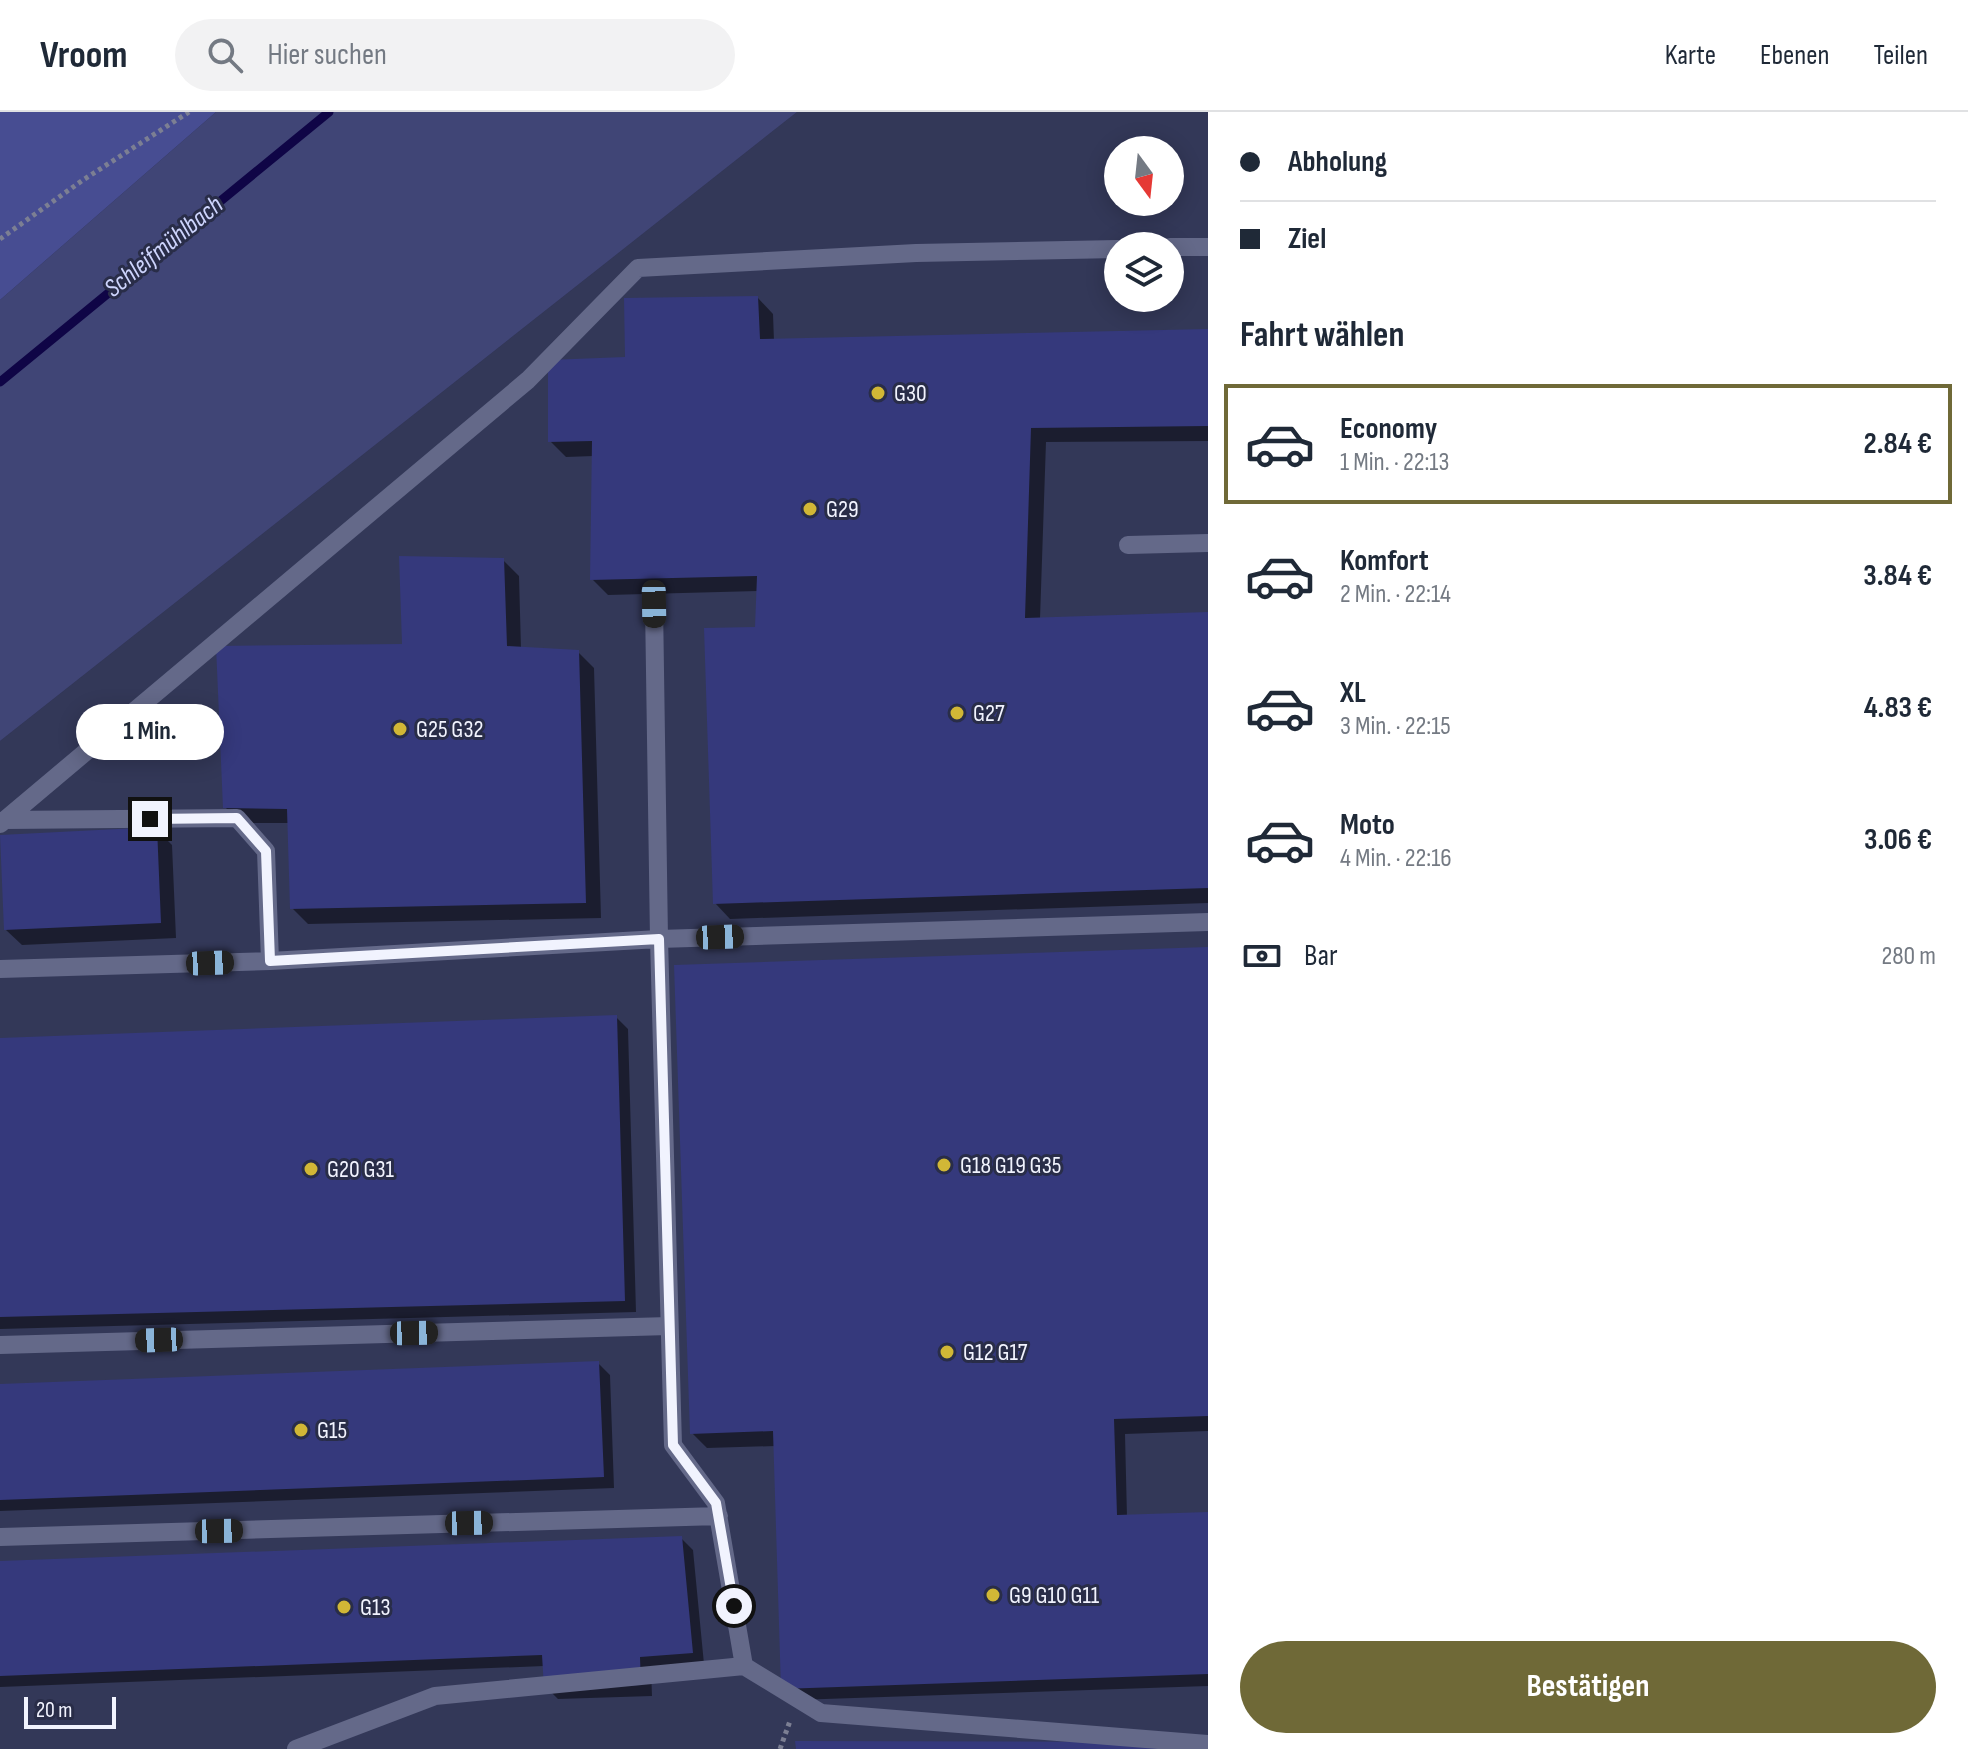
<!DOCTYPE html>
<html lang="de">
<meta charset="utf-8">
<style>
body{margin:0;font-family:"Sofia Sans Condensed",sans-serif;background:#f2f2f3;color:#1f2937;height:100vh;display:flex;flex-direction:column;font-size:30px;white-space:nowrap}
*{box-sizing:border-box;margin:0}
p{font-size:26px;color:#747a83}
.icon{flex:none;width:44px;height:44px;fill:none;stroke:currentColor;stroke-width:2;stroke-linecap:round;stroke-linejoin:round}
.map{position:relative;flex:1;overflow:hidden}
.sheet{display:flex;flex-direction:column;background:#fff;width:760px}
.sheet>*{flex:none}
.hud{display:grid;align-content:center;height:176px;padding:0 32px;background:#fff}
.needle{width:52px;rotate:165deg}
.fabs{position:absolute;left:1104px;top:24px;display:grid;gap:16px}
.fabs a{display:grid;place-items:center;width:80px;height:80px;border-radius:50%;background:#fff;box-shadow:0 4px 20px #0003;font-size:40px}
.scale{position:absolute;left:24px;bottom:20px;width:92px;box-sizing:border-box;padding-left:8px;border:4px solid #f1f3fe;border-top:0;font-size:22px;line-height:28px;white-space:nowrap;color:#f1f3fe;-webkit-text-stroke:6px #292d48;paint-order:stroke}
.end{position:absolute;width:36px;height:36px;margin:-18px;border:10px solid #f1f3fe;background:#111;box-shadow:0 0 0 4px #111}
.from{border-radius:50%}
.bubble{position:absolute;height:56px;border-radius:28px;background:#fff;box-shadow:0 4px 20px #0003;font-size:26px;font-weight:700;line-height:56px;text-align:center}
.car{position:absolute;width:24px;height:48px;margin:-24px -12px;border-radius:10px;box-shadow:0 0 6px 2px #0007;background:linear-gradient(#222 24%,#8ab4d8 0 40%,#222 0 76%,#8ab4d8 0 86%,#222 0)}
.hud b{display:flex;align-items:center;gap:28px;height:76px;font-size:30px}
.hud b+b{border-top:2px solid #e0e1e3}
.hud i{width:20px;height:20px;background:#1f2937}
ul{padding:0;list-style:none}
li{display:flex;align-items:center;gap:24px;height:120px;margin:0 16px 12px;padding:0 16px;border:4px solid transparent;border-radius:0px}
li div{flex:1}
li b{display:block;font-size:30px}
li em{font-style:normal;font-weight:700}
li.on{border-color:#6f6937}
li>.icon{width:72px;height:72px;stroke-width:1.5}
h2{padding:0 32px;font-size:36px;line-height:96px}
.pay{display:flex;align-items:center;gap:20px;height:88px;padding:0 32px;font-size:30px}
.pay p{margin-inline-start:auto}
.action{display:flex;gap:16px;margin-top:auto;padding:16px 32px}
.action a{flex:1;height:92px;border-radius:48px;background:#6f6937;color:#fff;font-size:32px;font-weight:700;line-height:92px;text-align:center}
header{display:flex;align-items:center;gap:48px;box-sizing:border-box;height:112px;padding:0 40px;background:#fff;border-bottom:2px solid #e0e1e3}
header strong{font-size:38px}
nav{display:flex;gap:44px;margin-inline-start:auto;font-size:28px}
.search{width:560px;height:72px;background:#f2f2f3;display:flex;align-items:center;gap:20px;box-sizing:border-box;padding:0 28px;border-radius:44px;color:#747a83;font-size:30px}
main{display:flex;flex:1;min-height:0}
.map>svg:first-child{display:block}
.built{fill:#333858;fill-rule:evenodd}
.green{fill:#404576}
.forest{fill:#474d92}
.shadow{fill:#0007}
.lines{fill:none;stroke-linecap:round;stroke-linejoin:round}
.stream{stroke:#0f0546;stroke-width:9}
.building{fill:#35397c}
.path{stroke:#7c7f93;stroke-width:5;stroke-dasharray:4 4;stroke-linecap:butt}
.lane{stroke:#646989;stroke-width:18}
.route{stroke:#f1f3fe;stroke-width:10}
.poi-dot{fill:#d1b736;stroke:#292d48;stroke-width:3}
.labels{text-anchor:middle;dominant-baseline:central;stroke-width:6;stroke-linejoin:round;paint-order:stroke}
.poi-label{font-size:24px;fill:#f1f3fe;stroke:#292d48;text-anchor:start}
.water-label{font-size:26px;font-style:italic;fill:#cdd4fc;stroke:#292d48}
</style>
<header>
<strong>Vroom</strong>
<div class="search"><svg class="icon" aria-label="search" viewBox="0 0 24 24"><circle cx="10" cy="10" r="6"/><path d="M15 15l6 6"/></svg>Hier suchen</div>
<nav><a>Karte</a><a>Ebenen</a><a>Teilen</a></nav>
</header>
<main>
<div class="map">
<svg width="1208" height="1637" viewBox="0 0 1208 1637">
<rect width="100%" height="100%" fill="#292d48"/>
<!-- built -->
<path class="built" d="M797,0H1208V1637H0V629ZM1118,38H1170V90H1118ZM1118,134H1170V186H1118Z"/>
<!-- green -->
<path class="green" d="M216,0H797L0,629V188Z"/>
<!-- forest -->
<path class="forest" d="M0,0H216L0,188Z"/>
<!-- shadow -->
<path class="shadow" d="M758,186L773,202L774,229L1208,219V329L1046,330L1040,507L1208,502V791L730,807L715,791L757,517L758,479L608,483L592,467L594,344L566,345L550,329L627,247Z
M503,448L519,464L521,537L578,540L594,556L601,806L308,812L292,796L290,711H241L225,695Z
M156,717L172,733L176,826L22,833L6,818Z
M1208,837V1319L1125,1322L1127,1405L1208,1402V1574L795,1588L775,1334L707,1336L692,1321Z
M616,905L628,917L636,1200L0,1217V928Z
M598,1251L610,1263L614,1376L0,1399V1274Z
M681,1426L693,1438L704,1552L651,1556L652,1584L558,1587L546,1575L544,1554L0,1575V1451Z"/>
<g class="lines">
<!-- stream -->
<path class="stream" d="M0,270L329,0"/>
</g>
<!-- building -->
<path class="building" d="M758,184L760,227L1208,217V314L1031,316L1025,506L1208,500V776L713,792L704,516L755,515L757,464L590,468L592,329L548,330V248L625,245L624,186Z
M399,444L504,446L507,534L579,538L586,791L290,797L287,697L223,696L216,534L402,532Z
M157,715L161,811L4,818L0,723Z
M1208,835V1304L1114,1307L1117,1403L1208,1400V1562L781,1577L773,1319L690,1322L674,853Z
M617,903L625,1189L0,1205V926Z
M599,1249L604,1365L0,1388V1272Z
M682,1424L693,1541L640,1545L641,1573L544,1576L542,1543L0,1564V1449Z
M795,1629L1162,1630L1159,1637H796Z"/>
<g class="lines">
<!-- path -->
<path class="path" d="M0,127L83,68L189,0
M780,1637L790,1609"/>
<!-- lane -->
<path class="lane" d="M1170,135H1208
M1128,433L1208,431
M4,708L237,706L266,739L270,849
M0,712L528,268L638,156L916,141L1118,137
M0,857L270,849L659,827L654,492
M0,1233L669,1214
M0,1425L719,1404
M744,1554L716,1391L673,1333L659,827L1208,810
M296,1637L435,1584L744,1554L821,1601L1208,1632"/>
</g>
<g class="lines">
<!-- route -->
<path class="route" d="M150,707L237,706L266,739L270,849L659,827L673,1333L716,1391L734,1494"/>
</g>
<!-- markers -->
<g class="poi-dot">
<circle cx="878" cy="281" r="8"/>
<circle cx="810" cy="397" r="8"/>
<circle cx="957" cy="601" r="8"/>
<circle cx="400" cy="617" r="8"/>
<circle cx="944" cy="1053" r="8"/>
<circle cx="311" cy="1057" r="8"/>
<circle cx="947" cy="1240" r="8"/>
<circle cx="301" cy="1318" r="8"/>
<circle cx="993" cy="1483" r="8"/>
<circle cx="344" cy="1495" r="8"/>
</g>
<g class="labels">
<!-- poi labels -->
<g class="poi-label">
<text x="894" y="281">G30</text>
<text x="826" y="397">G29</text>
<text x="973" y="601">G27</text>
<text x="416" y="617">G25 G32</text>
<text x="960" y="1053">G18 G19 G35</text>
<text x="327" y="1057">G20 G31</text>
<text x="963" y="1240">G12 G17</text>
<text x="317" y="1318">G15</text>
<text x="1009" y="1483">G9 G10 G11</text>
<text x="360" y="1495">G13</text>
</g>
<!-- water labels -->
<g class="water-label">
<text transform="translate(164 135) rotate(-39)">Schleifmühlbach</text>
</g>
</g>
</svg>
<div class="fabs">
<a><svg class="needle" viewBox="-14 -14 28 28"><path d="M0-13l5 13h-10z" fill="#e53935"/><path d="M0 13l5-13h-10z" fill="#747a83"/></svg></a>
<a><svg class="icon" aria-label="layers" viewBox="0 0 24 24"><path d="M12 4l9 5-9 5-9-5zM3 14l9 5 9-5"/></svg></a>
</div>
<div class="scale">20 m</div>
<i class="end from" style="left:734px;top:1494px"></i>
<i class="end" style="left:150px;top:707px"></i>
<div class="bubble" style="left:76px;top:592px;width:148px">1 Min.</div>
<i class="car" style="left:654px;top:492px;rotate:179deg"></i>
<i class="car" style="left:720px;top:825px;rotate:88deg"></i>
<i class="car" style="left:210px;top:851px;rotate:88deg"></i>
<i class="car" style="left:414px;top:1221px;rotate:89deg"></i>
<i class="car" style="left:159px;top:1228px;rotate:268deg"></i>
<i class="car" style="left:469px;top:1411px;rotate:89deg"></i>
<i class="car" style="left:219px;top:1419px;rotate:89deg"></i>
</div>
<section class="sheet">
<div class="hud">
<b><i class="from"></i>Abholung</b>
<b><i></i>Ziel</b>
</div>
<h2>Fahrt wählen</h2>
<ul>
<li class="on"><svg class="icon" aria-label="car" viewBox="0 0 24 24"><path d="M5 17H2v-5l4-1 3-4h7l3 4 3 1v5h-3M9 17h6M6 11h13"/><circle cx="7" cy="17" r="2"/><circle cx="17" cy="17" r="2"/></svg><div><b>Economy</b><p>1 Min. · 22:13</p></div><em>2.84 €</em></li>
<li><svg class="icon" aria-label="car" viewBox="0 0 24 24"><path d="M5 17H2v-5l4-1 3-4h7l3 4 3 1v5h-3M9 17h6M6 11h13"/><circle cx="7" cy="17" r="2"/><circle cx="17" cy="17" r="2"/></svg><div><b>Komfort</b><p>2 Min. · 22:14</p></div><em>3.84 €</em></li>
<li><svg class="icon" aria-label="car" viewBox="0 0 24 24"><path d="M5 17H2v-5l4-1 3-4h7l3 4 3 1v5h-3M9 17h6M6 11h13"/><circle cx="7" cy="17" r="2"/><circle cx="17" cy="17" r="2"/></svg><div><b>XL</b><p>3 Min. · 22:15</p></div><em>4.83 €</em></li>
<li><svg class="icon" aria-label="car" viewBox="0 0 24 24"><path d="M5 17H2v-5l4-1 3-4h7l3 4 3 1v5h-3M9 17h6M6 11h13"/><circle cx="7" cy="17" r="2"/><circle cx="17" cy="17" r="2"/></svg><div><b>Moto</b><p>4 Min. · 22:16</p></div><em>3.06 €</em></li>
</ul>
<div class="pay"><svg class="icon" aria-label="cash" viewBox="0 0 24 24"><path d="M3 7h18v10H3z"/><circle cx="12" cy="12" r="2"/></svg>Bar<p>280 m</p></div>
<div class="action"><a>Bestätigen</a></div>
</section>
</main>
